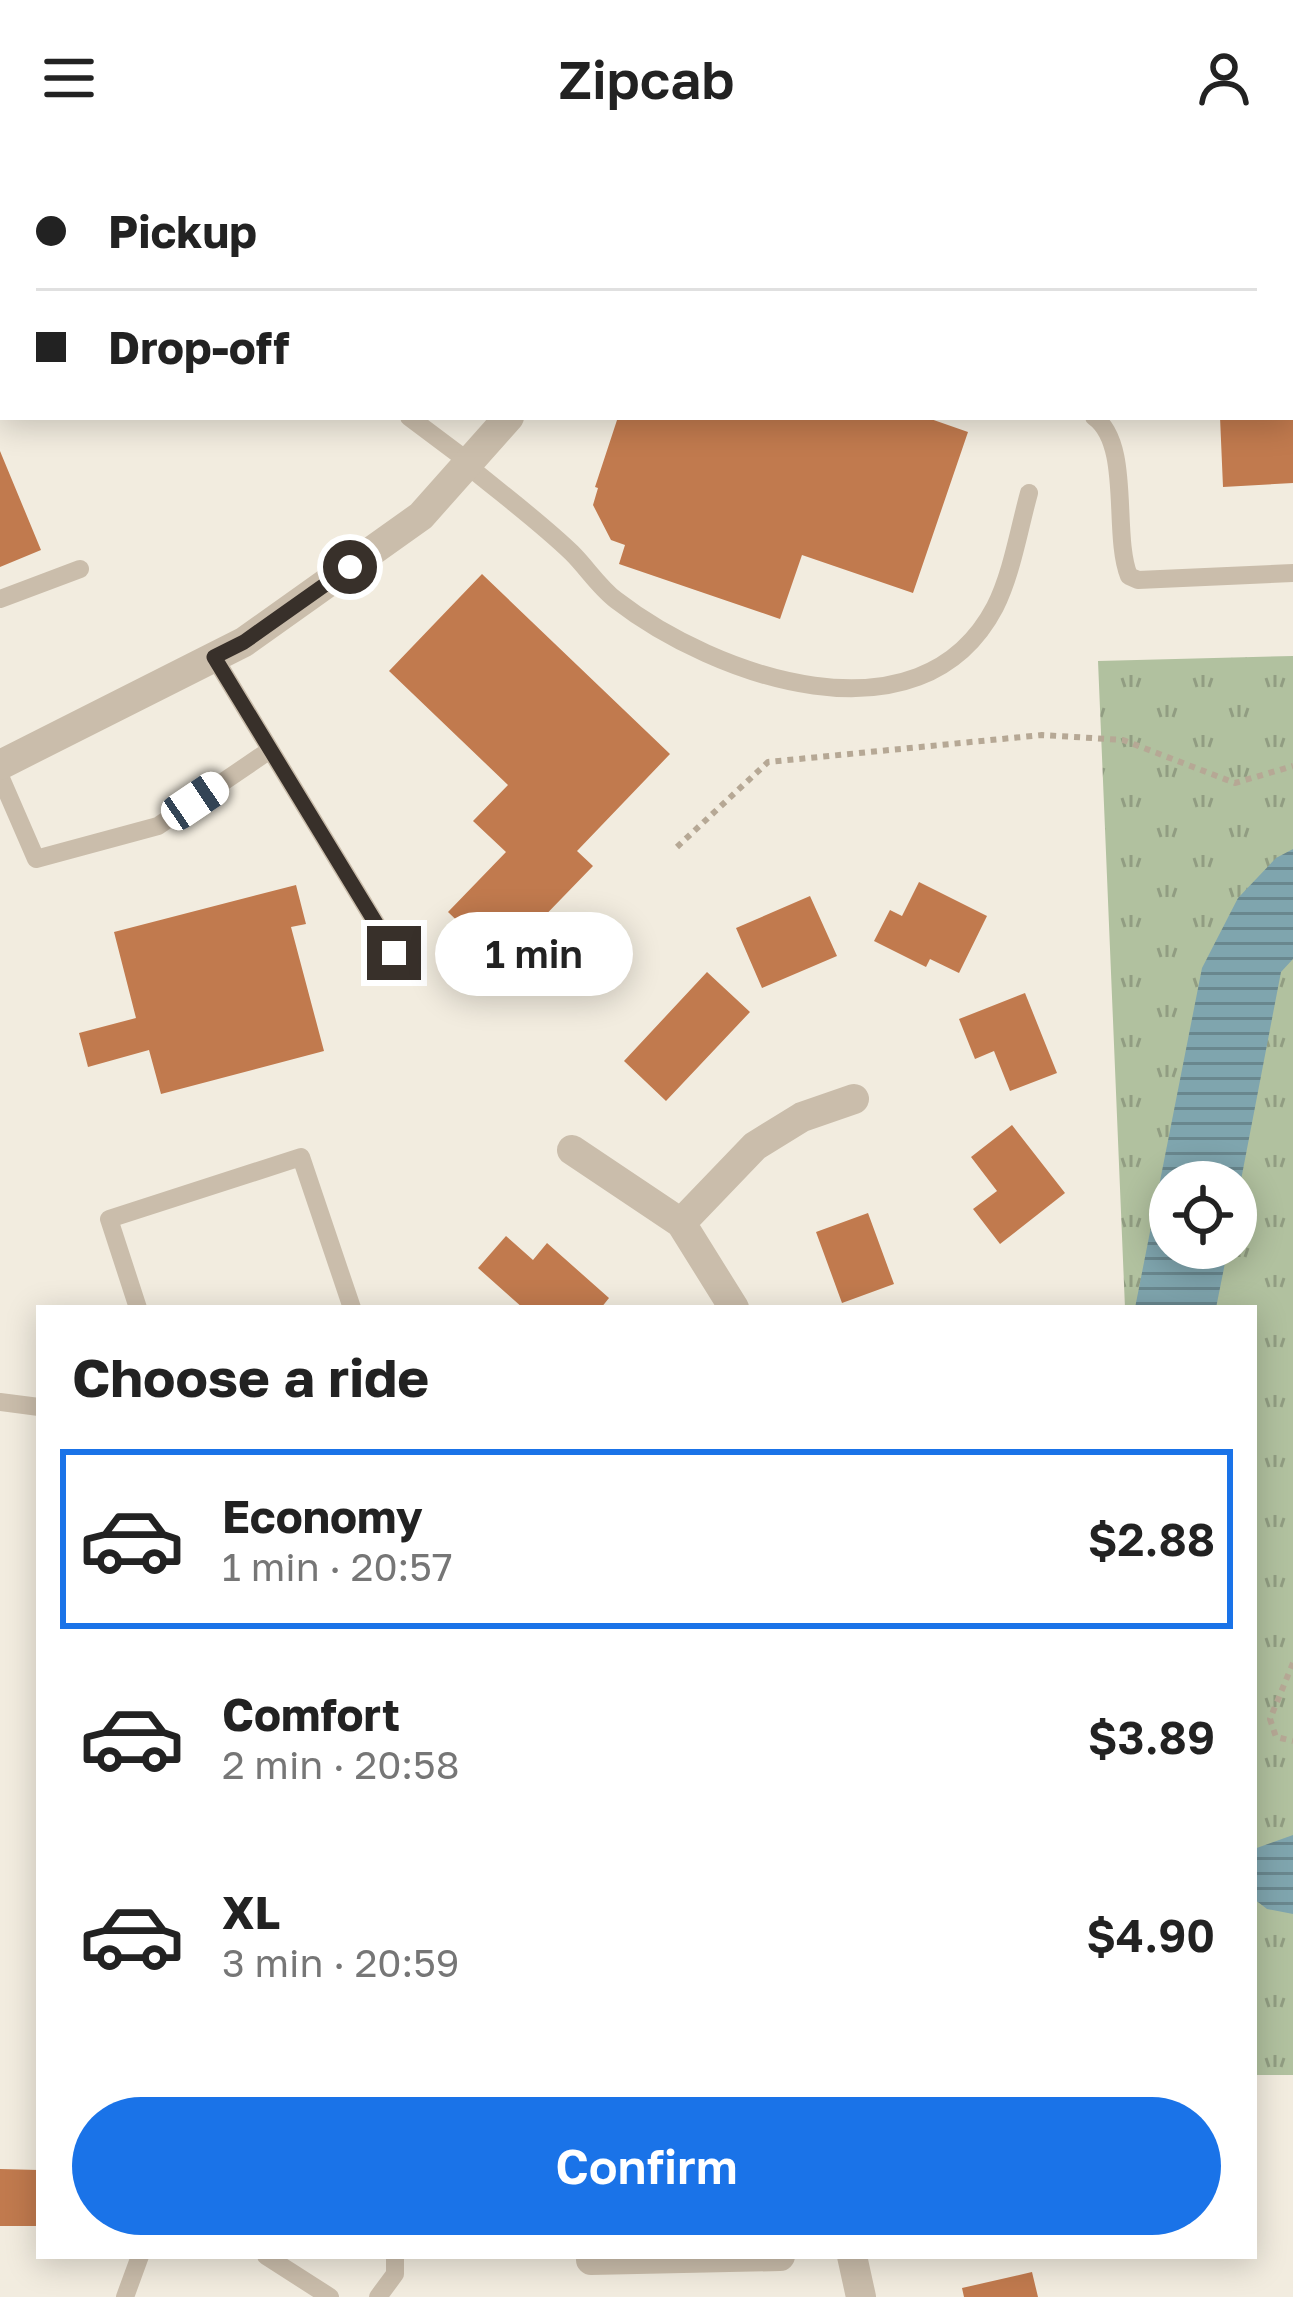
<!DOCTYPE html>
<meta charset="utf-8">
<style>
body{margin:0;font-family:"Golos Text",sans-serif;background:#f2f2f2;color:#222;height:100vh;display:flex;flex-direction:column;font-size:45px;white-space:nowrap}
*{box-sizing:border-box;margin:0}
p{font-size:39px;color:#767676}
.icon{flex:none;width:66px;height:66px;fill:none;stroke:currentColor;stroke-width:2;stroke-linecap:round;stroke-linejoin:round}
.map{position:relative;flex:1;overflow:hidden}
.details{position:absolute;left:36px;top:1149px;width:1221px;height:954px;display:flex;flex-direction:column;background:#fff;border-radius:0px;box-shadow:0 6px 30px #0003}
.details>*{flex:none}
.top-card{position:absolute;left:0px;top:0px;width:1293px;height:264px;box-shadow:0 6px 30px #0003;display:grid;align-content:center;height:264px;padding:0 36px;background:#fff}
.fabs{position:absolute;left:1149px;top:1005px;display:grid;gap:24px}
.fabs a{display:grid;place-items:center;width:108px;height:108px;border-radius:50%;background:#fff;box-shadow:0 6px 30px #0003;font-size:60px}
.end{position:absolute;width:54px;height:54px;margin:-27px;border:15px solid #38302a;background:#fff;box-shadow:0 0 0 6px #fff}
.from{border-radius:50%}
.bubble{position:absolute;height:84px;border-radius:42px;background:#fff;box-shadow:0 6px 30px #0003;font-size:39px;font-weight:600;line-height:84px;text-align:center}
.car{position:absolute;width:36px;height:72px;margin:-36px -18px;border-radius:15px;box-shadow:0 0 9px 3px #0007;background:linear-gradient(#fff 24%,#345 0 40%,#fff 0 76%,#345 0 86%,#fff 0)}
.top-card b{display:flex;align-items:center;gap:42px;height:114px;font-size:45px}
.top-card b+b{border-top:3px solid #e0e0e0}
.top-card i{width:30px;height:30px;background:#222}
ul{padding:0;list-style:none}
li{display:flex;align-items:center;gap:36px;height:180px;margin:0 24px 18px;padding:0 12px;border:6px solid transparent;border-radius:0px}
li div{flex:1}
li b{display:block;font-size:45px}
li em{font-style:normal;font-weight:600}
li.on{border-color:#1a73e8}
li>.icon{width:108px;height:108px;stroke-width:1.5}
h2{padding:0 36px;font-size:54px;line-height:144px}
.primary-button{display:flex;gap:24px;margin-top:auto;padding:24px 36px}
.primary-button a{flex:1;height:138px;border-radius:72px;background:#1a73e8;color:#fff;font-size:48px;font-weight:600;line-height:138px;text-align:center}
header{display:flex;justify-content:space-between;align-items:center;height:156px;padding:0 36px;background:#fff;font-size:54px;font-weight:600}
.map>svg:first-child{display:block}
.park{fill:url(#park-tufts);fill-rule:evenodd}
.water{fill:url(#water-rules)}
.building{fill:#c17a4e}
.lines{fill:none;stroke-linecap:round;stroke-linejoin:round}
.path{stroke:#b6a895;stroke-width:6;stroke-dasharray:6 6;stroke-linecap:butt}
.lane{stroke:#cabdab;stroke-width:18}
.street{stroke:#cabdab;stroke-width:30}
.route{stroke:#38302a;stroke-width:15}
</style>
<header><svg class="icon" aria-label="menu" viewBox="0 0 24 24"><path d="M4 6h16M4 12h16M4 18h16"/></svg>Zipcab<svg class="icon" aria-label="person" viewBox="0 0 24 24"><circle cx="12" cy="8" r="4"/><path d="M4 21q1-7 8-7t8 7"/></svg></header>
<div class="map">
<svg width="1293" height="2141" viewBox="0 0 1293 2141">
<defs>
<pattern id="park-tufts" width="24" height="20" patternUnits="userSpaceOnUse" patternTransform="scale(3)"><rect width="24" height="20" fill="#b1c19f"/><path d="M3 7l-1-3M5 7V3M7 7l1-3M15 17l-1-3M17 17v-4M19 17l1-3" fill="none" stroke="#919d82"/></pattern>
<pattern id="water-rules" width="6" height="5" patternUnits="userSpaceOnUse" patternTransform="scale(3)"><rect width="6" height="5" fill="#7fa5ae"/><path d="M0 2.5h6" fill="none" stroke="#69878e"/></pattern>
</defs>
<rect width="100%" height="100%" fill="#f2ecdf"/>
<!-- park -->
<path class="park" d="M1293,500V1919H1254V1152H1125L1098,505ZM1170,1026H1236V1092H1170Z"/>
<!-- water -->
<path class="water" d="M1293,693V803L1281,816L1236,1050V1026H1170V1092H1228L1216,1152H1135L1202,812L1238,742L1276,702Z
M1293,1679V1758L1267,1753L1254,1743V1693Z"/>
<!-- building -->
<path class="building" d="M618,261H925L968,276L913,437L802,399L780,463L619,408L625,389L611,384L593,349L598,332L595,331Z
M1220,261H1293V327L1223,331Z
M0,295L41,394L0,411Z
M482,418L670,598L577,695L593,710L500,806L448,756L506,696L473,665L508,629L389,515Z
M919,726L987,760L959,817L930,803L926,811L874,785L890,754L902,760Z
M296,729L306,768L291,771L324,895L161,938L149,894L88,911L79,877L136,862L114,776Z
M810,740L837,800L762,832L736,772Z
M707,816L750,856L666,945L624,905Z
M1025,837L1057,917L1010,935L994,895L975,903L959,863Z
M1012,969L1065,1037L1000,1088L973,1053L997,1035L971,1001Z
M868,1057L894,1128L842,1147L816,1076Z
M506,1080L533,1104L547,1087L609,1142L601,1152H523L478,1112Z
M0,2013L39,2014V2070H0Z
M1032,2116L1038,2141H964L962,2132Z"/>
<g class="lines">
<!-- path -->
<path class="path" d="M677,691L768,606L1042,579L1123,584L1235,627L1293,610
M1293,1507L1270,1563L1276,1581L1293,1585"/>
<!-- lane -->
<path class="lane" d="M65,0L69,3
M866,0V3
M388,3L390,0
M409,261L469,306
M1094,261C1132,288 1112,378 1129,420L1138,424L1293,417
M467,309C502,338 540,366 572,397C587,412 599,431 616,444C714,520 920,594 995,451C1012,417 1019,373 1029,337
M0,443L80,413
M214,501L394,797
M0,620L36,703L158,670L270,594
M138,1152L109,1063L301,1001L352,1152
M0,1246L39,1251
M266,2100L330,2141
M125,2141L140,2100
M378,2141L395,2118V2100"/>
<!-- street -->
<path class="street" d="M597,3V0
M0,609L244,486L421,360L509,261
M572,994L681,1067L734,1152
M681,1067L755,990L802,961L854,943
M852,2100L861,2141
M591,2104L780,2100"/>
</g>
<g class="lines">
<!-- route -->
<path class="route" d="M350,411L244,486L214,501L394,797"/>
</g>
</svg>
<div class="fabs">
<a><svg class="icon" aria-label="locate" viewBox="0 0 24 24"><circle cx="12" cy="12" r="6"/><path d="M12 2v4M12 18v4M2 12h4M18 12h4"/></svg></a>
</div>
<i class="end from" style="left:350px;top:411px"></i>
<i class="end" style="left:394px;top:797px"></i>
<div class="bubble" style="left:435px;top:756px;width:198px">1 min</div>
<i class="car" style="left:195px;top:645px;rotate:56deg"></i>
<div class="top-card">
<b><i class="from"></i>Pickup</b>
<b><i></i>Drop-off</b>
</div>
<section class="details">
<h2>Choose a ride</h2>
<ul>
<li class="on"><svg class="icon" aria-label="car" viewBox="0 0 24 24"><path d="M5 17H2v-5l4-1 3-4h7l3 4 3 1v5h-3M9 17h6M6 11h13"/><circle cx="7" cy="17" r="2"/><circle cx="17" cy="17" r="2"/></svg><div><b>Economy</b><p>1 min · 20:57</p></div><em>$2.88</em></li>
<li><svg class="icon" aria-label="car" viewBox="0 0 24 24"><path d="M5 17H2v-5l4-1 3-4h7l3 4 3 1v5h-3M9 17h6M6 11h13"/><circle cx="7" cy="17" r="2"/><circle cx="17" cy="17" r="2"/></svg><div><b>Comfort</b><p>2 min · 20:58</p></div><em>$3.89</em></li>
<li><svg class="icon" aria-label="car" viewBox="0 0 24 24"><path d="M5 17H2v-5l4-1 3-4h7l3 4 3 1v5h-3M9 17h6M6 11h13"/><circle cx="7" cy="17" r="2"/><circle cx="17" cy="17" r="2"/></svg><div><b>XL</b><p>3 min · 20:59</p></div><em>$4.90</em></li>
</ul>
<div class="primary-button"><a>Confirm</a></div>
</section>
</div>
